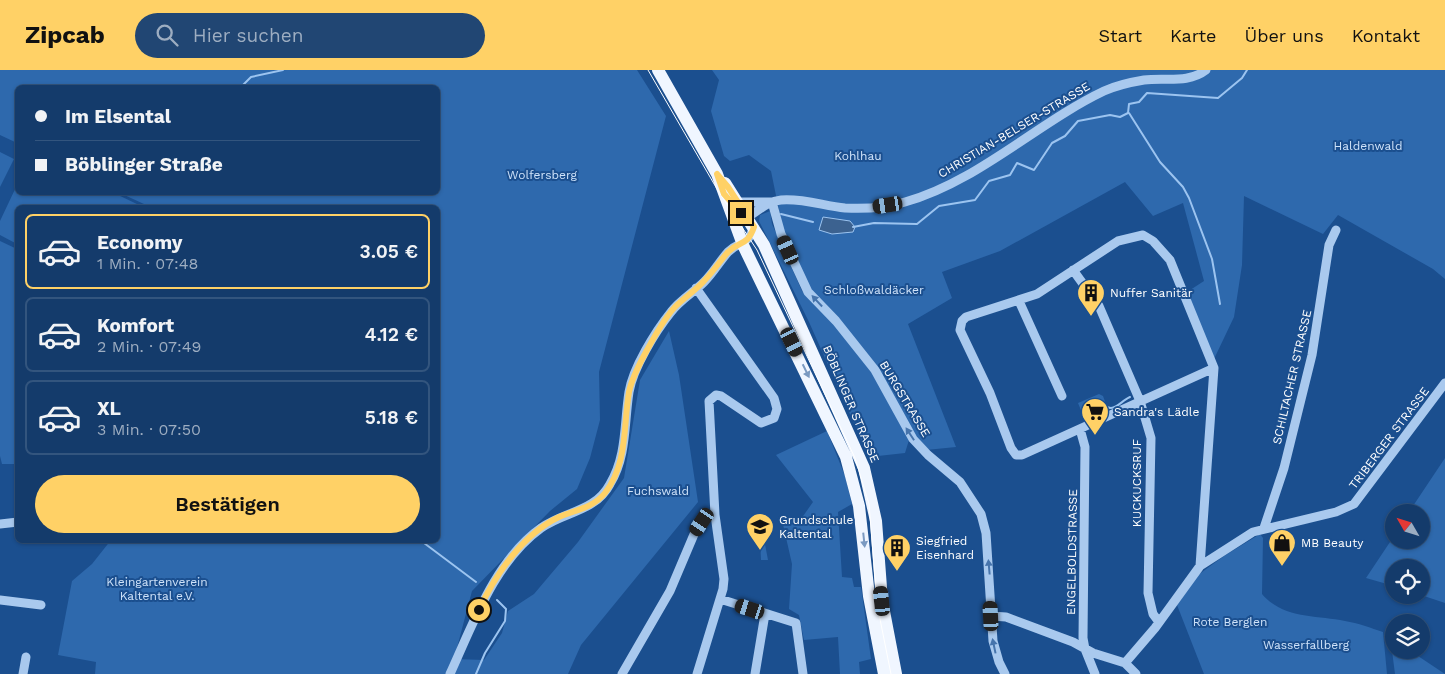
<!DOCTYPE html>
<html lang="de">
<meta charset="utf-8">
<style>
body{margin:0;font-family:"Work Sans",sans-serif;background:#214673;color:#f1f3f6;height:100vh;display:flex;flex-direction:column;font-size:19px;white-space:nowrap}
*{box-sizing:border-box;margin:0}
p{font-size:16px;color:#9dadc1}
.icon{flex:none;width:28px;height:28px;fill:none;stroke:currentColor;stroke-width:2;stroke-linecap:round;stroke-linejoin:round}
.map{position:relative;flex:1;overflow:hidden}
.panel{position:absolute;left:15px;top:135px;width:425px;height:338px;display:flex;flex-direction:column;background:#143b6b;border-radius:8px;box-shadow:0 1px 4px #0004,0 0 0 1px #33557e}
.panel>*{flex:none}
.hud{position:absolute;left:15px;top:15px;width:425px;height:110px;border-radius:8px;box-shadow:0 1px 4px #0004,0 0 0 1px #33557e;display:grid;align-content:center;height:110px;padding:0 20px;background:#143b6b}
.needle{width:32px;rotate:309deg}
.tools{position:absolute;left:1385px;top:434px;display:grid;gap:10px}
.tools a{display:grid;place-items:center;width:45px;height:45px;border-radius:50%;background:#143b6b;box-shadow:0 1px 4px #0004,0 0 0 1px #33557e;font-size:25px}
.end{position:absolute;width:22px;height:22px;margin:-11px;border:6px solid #ffd166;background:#111;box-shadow:0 0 0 2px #111}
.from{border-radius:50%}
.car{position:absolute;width:15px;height:30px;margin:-15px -8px;border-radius:6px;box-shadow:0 0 4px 1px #0007;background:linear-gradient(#222 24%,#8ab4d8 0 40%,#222 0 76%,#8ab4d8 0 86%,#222 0)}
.hud b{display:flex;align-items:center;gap:18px;height:48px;font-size:19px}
.hud b+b{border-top:1px solid #33557e}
.hud i{width:12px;height:12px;background:#f1f3f6}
ul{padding:9px 0 0;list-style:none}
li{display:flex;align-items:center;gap:15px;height:75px;margin:0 10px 8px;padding:0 10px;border:2px solid #33557e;border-radius:8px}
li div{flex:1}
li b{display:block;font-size:19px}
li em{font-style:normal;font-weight:600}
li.current{border-color:#ffd166}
li>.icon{width:45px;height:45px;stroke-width:1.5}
.cta{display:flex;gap:10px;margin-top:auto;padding:10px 20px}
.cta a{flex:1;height:58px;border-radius:30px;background:#ffd166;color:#111;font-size:20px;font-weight:600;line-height:58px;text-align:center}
header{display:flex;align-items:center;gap:30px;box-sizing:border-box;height:70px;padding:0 25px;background:#ffd166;color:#111}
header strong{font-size:24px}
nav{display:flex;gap:28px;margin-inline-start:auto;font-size:18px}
.search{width:350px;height:45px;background:#214673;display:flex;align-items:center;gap:12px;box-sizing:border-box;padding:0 18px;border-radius:28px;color:#9dadc1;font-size:19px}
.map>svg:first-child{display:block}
.green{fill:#2e69ad}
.water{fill:#3c6290;stroke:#9cc4f0}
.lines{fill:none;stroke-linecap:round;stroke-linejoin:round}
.stream{stroke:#9cc4f0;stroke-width:2}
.minor{stroke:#a9c9ee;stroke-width:9}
.major{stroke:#f0f6ff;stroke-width:12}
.tram{stroke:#fff;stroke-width:1}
.oneway{fill:#4674ac}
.oneway2{fill:#7b9ac1}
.route{stroke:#ffd166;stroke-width:6}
.labels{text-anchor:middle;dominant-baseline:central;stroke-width:4;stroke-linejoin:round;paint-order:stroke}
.street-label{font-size:12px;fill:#fff;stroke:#1b4f8f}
.park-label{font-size:12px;fill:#cfe3fa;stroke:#1b4f8f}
.poi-label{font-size:12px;fill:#fff;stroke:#1b4f8f;text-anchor:start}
</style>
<header>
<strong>Zipcab</strong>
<div class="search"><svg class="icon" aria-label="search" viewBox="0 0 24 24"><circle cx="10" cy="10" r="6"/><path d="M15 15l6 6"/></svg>Hier suchen</div>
<nav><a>Start</a><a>Karte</a><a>Über uns</a><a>Kontakt</a></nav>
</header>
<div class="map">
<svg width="1445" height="604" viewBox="0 0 1445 604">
<rect width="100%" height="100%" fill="#1b4f8f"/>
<!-- green -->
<path class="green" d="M0,0H637L666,46L599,302L600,350L590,388L577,419L550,441L472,521L454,589L484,590L502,563L508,541L534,524L578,472L624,408L640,310L669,261L679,305L698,432L581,575L568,604H95L96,592L58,585L72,511L92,494L111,470H438V138H143L144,134L120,123L438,122V18H18L17,73L0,65Z
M712,0H1445V209L1433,199L1338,145L1323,164L1244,126L1242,195L1234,247L1214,289L1187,222L1204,211L1183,133L1153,146L1125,112L1000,181L942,202L952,228L908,254L956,377L926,380L909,370L905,383L869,387L809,252L759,151L760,145L770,141L772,154L802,221L834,253L811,221L785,170L771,101L749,85L730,91L724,86L711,41L719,10Z
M0,82L14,89L0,117Z
M17,115L18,122L114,123L141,136L140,138H18L17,174L0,165V151Z
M0,171L17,179V394H2L0,386Z
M1099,324L1103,326L1108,340L1085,350L1078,333Z
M827,361L845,406L852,434L838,442L842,507L852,508L854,517H861L871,589L859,592L860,604H840L838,567L804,570L799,545L789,539L792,494L782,450L801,449L813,432L776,385Z
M1445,388V533L1421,525V498H1394V516L1366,508L1394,466V470H1421V442H1409Z
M1260,464L1263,468L1262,524C1283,549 1316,545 1345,551C1358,553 1371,558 1383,562L1387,604H1204L1177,535L1198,505L1224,486Z
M764,469L768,490H761L760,470Z
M1393,570L1394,580H1409L1445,604H1395L1391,573Z"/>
<!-- water -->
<path class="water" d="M823,147L850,151L855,157L853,162L832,164L819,160Z"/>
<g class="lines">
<!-- stream -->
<path class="stream" d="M240,18L251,7L283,0
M1129,43L1160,92L1183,117L1189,128L1212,189L1220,234
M781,144L813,152
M853,157L874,153L917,154L939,136L975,130L989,111L1010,105L1017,93L1034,100L1052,73L1065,66L1078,51L1110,45L1120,47L1128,43L1129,34L1139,32L1147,23L1218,28L1242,8L1247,0
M1102,333C1113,345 1119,332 1130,327
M420,470L476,512
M476,604L485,583L505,551L506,539L497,530"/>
<!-- minor -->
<path class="minor" d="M738,132H771
M772,132L781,164L808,222L836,251L875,300L913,369L928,385L960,412L981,444L986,463L993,571L999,592L1005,604
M743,144L748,147C758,141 768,131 781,130C803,128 824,136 845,138C865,139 886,138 905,132C977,112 1037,53 1104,21C1115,16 1132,12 1144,10C1165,7 1188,14 1206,0
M1073,200L1099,236L1140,331L1151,368L1148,523L1153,544L1159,552
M696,218L774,328L777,339L774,348L761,353L721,326L716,325L709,331L715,445L724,509L723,519L697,604
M1019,231L1062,326
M1080,359L1085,377L1083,568L1085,579L1095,604
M0,454L18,452
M1264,458L1284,398L1312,285L1329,175L1336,160
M1200,496L1214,298L1170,190L1153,171L1143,165L1118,171L1037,224L966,247L962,251L960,260L990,323L1011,378L1016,385H1022L1214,298
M720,529L796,553L803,604
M0,530L41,535
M991,546L1006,547L1073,572L1093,583L1125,593L1136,604
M1125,593L1155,558L1200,496L1253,462L1336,442L1354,434L1445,313
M23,604L26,587
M450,604C473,554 495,491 541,458C565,441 595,442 610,414C627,386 624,354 629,322C633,298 655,262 671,242C680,230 694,222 704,212C713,203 720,191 728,182C740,170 747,177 754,157
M622,604L670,521L695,462L707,447L715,445
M755,604L765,544"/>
<!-- major -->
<path class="major" d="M658,0L717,104L743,175L846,387L859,436L869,526L884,604
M725,113L764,175L864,398L876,451L882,531L896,604"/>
<!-- tram -->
<path class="tram" d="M648,0L717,119L757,180L855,388L869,434L877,534L891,604"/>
</g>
<!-- one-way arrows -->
<defs><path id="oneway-solid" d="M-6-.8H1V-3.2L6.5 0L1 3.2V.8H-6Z" transform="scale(1.25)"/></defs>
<g class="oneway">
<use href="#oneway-solid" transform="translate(817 231) rotate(-133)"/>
<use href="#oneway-solid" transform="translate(910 364) rotate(-123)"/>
<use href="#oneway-solid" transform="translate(989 497) rotate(-95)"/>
<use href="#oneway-solid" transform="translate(994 576) rotate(-102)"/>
</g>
<g class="oneway2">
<use href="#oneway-solid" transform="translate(806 301) rotate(64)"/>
<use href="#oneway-solid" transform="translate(864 470) rotate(84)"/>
</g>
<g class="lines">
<!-- route -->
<path class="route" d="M479,540C495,505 523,464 559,447C575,440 593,438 605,423C628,393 623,357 629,322C632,307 640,293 647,280C655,266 664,248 676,236C685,227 696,220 704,211C713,202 720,191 728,182C740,170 747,177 754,157L728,117L717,104L724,124L741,143"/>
</g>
<!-- icons -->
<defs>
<symbol id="building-pin" viewBox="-11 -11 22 30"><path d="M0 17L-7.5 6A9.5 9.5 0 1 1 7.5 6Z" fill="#ffd166" stroke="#1b4f8f"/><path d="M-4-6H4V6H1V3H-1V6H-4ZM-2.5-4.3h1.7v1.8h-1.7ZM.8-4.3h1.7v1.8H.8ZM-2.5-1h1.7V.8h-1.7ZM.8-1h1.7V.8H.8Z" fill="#111"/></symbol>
<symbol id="supermarket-pin" viewBox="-11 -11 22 30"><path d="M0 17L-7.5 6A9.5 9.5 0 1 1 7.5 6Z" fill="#ffd166" stroke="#1b4f8f"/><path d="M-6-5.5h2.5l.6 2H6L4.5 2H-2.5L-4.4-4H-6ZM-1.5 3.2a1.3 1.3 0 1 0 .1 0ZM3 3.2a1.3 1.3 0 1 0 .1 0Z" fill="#111"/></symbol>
<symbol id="school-pin" viewBox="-11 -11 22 30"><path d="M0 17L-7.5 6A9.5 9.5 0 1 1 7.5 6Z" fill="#ffd166" stroke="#1b4f8f"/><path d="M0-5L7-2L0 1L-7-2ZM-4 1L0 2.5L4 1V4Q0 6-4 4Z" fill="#111"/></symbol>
<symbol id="shop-pin" viewBox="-11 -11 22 30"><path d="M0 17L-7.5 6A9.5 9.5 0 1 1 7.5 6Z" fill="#ffd166" stroke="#1b4f8f"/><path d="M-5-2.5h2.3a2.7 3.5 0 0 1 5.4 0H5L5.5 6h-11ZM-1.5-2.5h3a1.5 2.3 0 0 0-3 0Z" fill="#111"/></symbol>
</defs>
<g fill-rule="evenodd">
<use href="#building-pin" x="1075" y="207" width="32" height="43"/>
<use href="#supermarket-pin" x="1079" y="326" width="32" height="43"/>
<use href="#school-pin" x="744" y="441" width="32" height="43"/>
<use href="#shop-pin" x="1266" y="457" width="32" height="43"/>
<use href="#building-pin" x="881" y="462" width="32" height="43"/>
</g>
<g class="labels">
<!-- street labels -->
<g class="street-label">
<text transform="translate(1014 60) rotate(-31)">CHRISTIAN-BELSER-STRASSE</text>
<text transform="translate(1292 307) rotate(-77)">SCHILTACHER STRASSE</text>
<text transform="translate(905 329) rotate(59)">BURGSTRASSE</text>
<text transform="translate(851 334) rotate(67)">BÖBLINGER STRASSE</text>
<text transform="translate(1389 368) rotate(-53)">TRIBERGER STRASSE</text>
<text transform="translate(1137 413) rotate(-90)">KUCKUCKSRUF</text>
<text transform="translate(1072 482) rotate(-89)">ENGELBOLDSTRASSE</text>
</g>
<!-- park labels -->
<g class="park-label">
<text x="1368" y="76">Haldenwald</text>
<text x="858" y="86">Kohlhau</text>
<text x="542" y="105">Wolfersberg</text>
<text x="874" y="220">Schloßwaldäcker</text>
<text x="658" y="421">Fuchswald</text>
<text x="157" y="512">Kleingartenverein<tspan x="157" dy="14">Kaltental e.V.</tspan></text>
<text x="1230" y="552">Rote Berglen</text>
<text x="1306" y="575">Wasserfallberg</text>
</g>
<!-- poi labels -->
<g class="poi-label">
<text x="1110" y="223">Nuffer Sanitär</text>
<text x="1114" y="342">Sandra's Lädle</text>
<text x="779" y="450">Grundschule<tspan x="779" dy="14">Kaltental</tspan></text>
<text x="916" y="471">Siegfried<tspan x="916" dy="14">Eisenhard</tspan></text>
<text x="1301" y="473">MB Beauty</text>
</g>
</g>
</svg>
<div class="tools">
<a><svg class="needle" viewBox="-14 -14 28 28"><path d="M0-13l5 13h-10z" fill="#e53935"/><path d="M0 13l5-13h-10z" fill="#9dadc1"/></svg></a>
<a><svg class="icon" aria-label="locate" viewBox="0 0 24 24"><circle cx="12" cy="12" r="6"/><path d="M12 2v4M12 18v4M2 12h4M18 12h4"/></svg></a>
<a><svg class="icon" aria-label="layers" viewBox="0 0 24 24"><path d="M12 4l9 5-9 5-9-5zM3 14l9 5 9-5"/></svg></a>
</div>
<i class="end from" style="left:479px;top:540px"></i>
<i class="end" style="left:741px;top:143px"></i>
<i class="car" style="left:888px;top:135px;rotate:261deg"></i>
<i class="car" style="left:788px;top:180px;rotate:336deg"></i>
<i class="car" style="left:792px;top:272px;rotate:154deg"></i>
<i class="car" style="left:702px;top:452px;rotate:214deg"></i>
<i class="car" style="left:882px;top:531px;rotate:354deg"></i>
<i class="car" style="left:750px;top:539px;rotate:288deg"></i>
<i class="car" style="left:991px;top:546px;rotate:357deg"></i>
<div class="hud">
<b><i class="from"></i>Im Elsental</b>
<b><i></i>Böblinger Straße</b>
</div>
<section class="panel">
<ul>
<li class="current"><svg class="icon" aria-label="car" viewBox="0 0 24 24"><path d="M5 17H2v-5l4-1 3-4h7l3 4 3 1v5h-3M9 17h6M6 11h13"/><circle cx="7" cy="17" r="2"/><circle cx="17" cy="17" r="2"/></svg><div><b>Economy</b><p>1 Min. · 07:48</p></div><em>3.05 €</em></li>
<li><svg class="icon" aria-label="car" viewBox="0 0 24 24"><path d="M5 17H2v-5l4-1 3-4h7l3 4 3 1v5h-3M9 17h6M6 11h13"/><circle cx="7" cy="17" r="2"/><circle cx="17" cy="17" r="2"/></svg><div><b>Komfort</b><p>2 Min. · 07:49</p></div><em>4.12 €</em></li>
<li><svg class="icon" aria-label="car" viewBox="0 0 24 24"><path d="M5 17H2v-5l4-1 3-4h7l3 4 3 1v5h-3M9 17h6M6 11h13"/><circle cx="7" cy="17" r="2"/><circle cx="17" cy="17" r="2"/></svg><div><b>XL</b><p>3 Min. · 07:50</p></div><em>5.18 €</em></li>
</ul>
<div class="cta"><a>Bestätigen</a></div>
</section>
</div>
